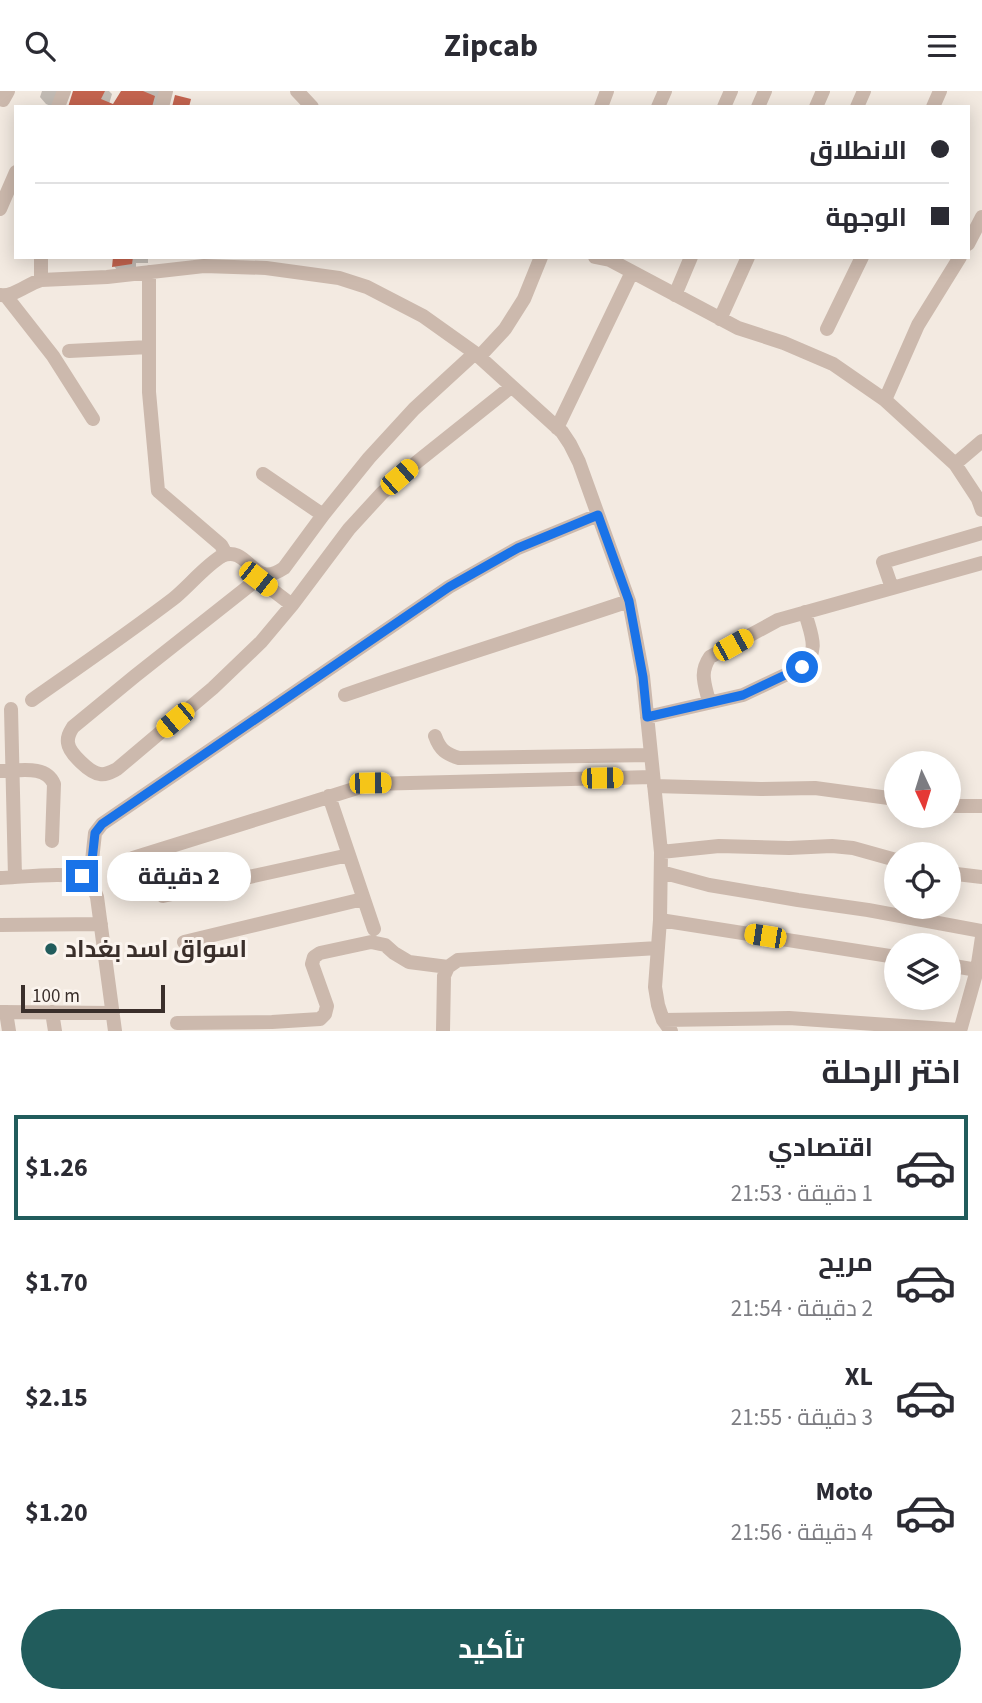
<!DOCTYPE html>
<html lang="ar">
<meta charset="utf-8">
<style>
body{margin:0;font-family:"Source Sans 3",Cairo,sans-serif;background:#f2f2f3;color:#2b2b33;direction:rtl;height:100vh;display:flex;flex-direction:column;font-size:26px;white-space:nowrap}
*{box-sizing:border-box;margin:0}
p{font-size:23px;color:#7c7c81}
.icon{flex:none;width:38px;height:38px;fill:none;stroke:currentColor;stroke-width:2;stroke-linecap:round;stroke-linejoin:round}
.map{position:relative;height:940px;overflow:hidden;direction:ltr}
.sheet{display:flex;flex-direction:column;background:#fff;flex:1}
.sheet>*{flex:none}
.top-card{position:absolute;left:14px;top:14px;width:956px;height:154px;border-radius:0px;box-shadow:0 4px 18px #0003;direction:rtl;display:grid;align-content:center;height:154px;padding:0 21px;background:#fff}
.needle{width:46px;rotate:176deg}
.controls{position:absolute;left:884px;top:660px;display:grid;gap:14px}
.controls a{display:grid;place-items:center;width:77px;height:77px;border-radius:50%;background:#fff;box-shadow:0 4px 18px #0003;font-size:35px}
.scale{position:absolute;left:21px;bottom:18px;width:144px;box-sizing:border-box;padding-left:7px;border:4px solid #3a2f2b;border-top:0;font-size:19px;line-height:24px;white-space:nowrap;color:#3a2f2b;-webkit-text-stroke:5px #fbf4ee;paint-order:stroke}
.end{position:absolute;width:32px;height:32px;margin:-16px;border:9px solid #1a73e8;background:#fff;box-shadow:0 0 0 4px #fff}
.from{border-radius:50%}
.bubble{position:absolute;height:49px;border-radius:24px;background:#fff;box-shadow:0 4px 18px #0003;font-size:23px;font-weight:700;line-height:49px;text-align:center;direction:rtl}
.car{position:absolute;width:21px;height:42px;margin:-21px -10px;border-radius:9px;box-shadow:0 0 5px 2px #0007;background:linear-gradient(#f5c518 24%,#345 0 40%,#f5c518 0 76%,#345 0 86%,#f5c518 0)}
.top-card b{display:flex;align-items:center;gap:24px;height:66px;font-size:26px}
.top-card b+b{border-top:2px solid #e1e1e2}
.top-card i{width:18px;height:18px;background:#2b2b33}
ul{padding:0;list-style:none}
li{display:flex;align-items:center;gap:21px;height:105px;margin:0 14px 10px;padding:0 7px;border:4px solid transparent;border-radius:0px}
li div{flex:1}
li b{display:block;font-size:26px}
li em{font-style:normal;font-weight:700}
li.active{border-color:#215c5c}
li>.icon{width:63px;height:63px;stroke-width:1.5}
h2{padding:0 21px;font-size:32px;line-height:84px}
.cta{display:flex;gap:14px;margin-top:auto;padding:14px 21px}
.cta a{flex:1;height:80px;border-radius:42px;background:#215c5c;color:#fff;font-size:28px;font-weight:700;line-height:80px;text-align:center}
header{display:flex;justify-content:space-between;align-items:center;height:91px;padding:0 21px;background:#fff;font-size:32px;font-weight:700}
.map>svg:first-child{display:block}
.shadow{fill:#0003}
.building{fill:#c4644f}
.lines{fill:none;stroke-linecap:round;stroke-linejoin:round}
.minor{stroke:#ccb9ad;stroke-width:14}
.route{stroke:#1a73e8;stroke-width:9}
.poi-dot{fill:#215c5c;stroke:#fbf4ee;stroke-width:2.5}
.labels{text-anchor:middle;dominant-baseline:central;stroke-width:6;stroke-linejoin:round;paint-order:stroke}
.poi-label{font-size:24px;font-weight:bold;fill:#3a2f2b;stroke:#fbf4ee;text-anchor:start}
</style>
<header><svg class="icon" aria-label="menu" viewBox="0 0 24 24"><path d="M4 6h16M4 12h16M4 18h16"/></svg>Zipcab<svg class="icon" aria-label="search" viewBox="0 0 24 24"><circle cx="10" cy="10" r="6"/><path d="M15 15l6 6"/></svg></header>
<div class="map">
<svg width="982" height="940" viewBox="0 0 982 940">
<rect width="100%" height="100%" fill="#f3eae1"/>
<!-- shadow -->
<path class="shadow" d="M42,0H65L53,16L46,13L40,6Z
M75,0H109L112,3L109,13L114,15L123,0H165L159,16H70Z
M115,166H148V172H136V177L117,179L114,175Z"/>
<!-- building -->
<path class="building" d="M73,0H105L101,8L113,13L121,0H143L155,5L152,16H68Z
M175,4L191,8L189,16H172Z
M113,166H133L132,173L112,176Z"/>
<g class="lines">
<!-- minor -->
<path class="minor" d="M297,0L312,16
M3,9L8,0
M58,16L64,0
M162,16L166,0
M601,16L607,0
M658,16L665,0
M724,16L731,0
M758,16L765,0
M816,16L823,0
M857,16L864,0
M933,16L940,0
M0,118L16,81
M968,153L982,126
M41,166V189
M595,166L610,169L738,237L784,252L833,273L885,309L955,373L978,408L982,419
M149,181V301L158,400L221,454L226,463
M0,204C14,206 27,193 41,189L107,186L204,175L266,177L339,187L367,196L423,225L475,262L562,341L570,353L579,371L629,510L643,585L661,761L660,829L655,896L658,914L663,929L671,940
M675,204L691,166
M6,205L53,265L93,328
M720,228L748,166
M827,238L862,166
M69,260L149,256
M479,266L505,238L524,208L541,166
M885,309L918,234L960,166
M557,337L632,181
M955,373L982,350
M263,383L323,424
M264,483L135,585L73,636C70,641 67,645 68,652C69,662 90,682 100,683C106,684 111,681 117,678L213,597L261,551L292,514L349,438L382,402L417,371L511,296
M258,488L292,514
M892,497L883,471L982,442
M345,604C439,571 534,542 629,510
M32,609C79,576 127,543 173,508C187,497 207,473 222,465C241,456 249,479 264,483C271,485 278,481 284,477L323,424L369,367L414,318L475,262
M709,611C705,593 699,582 710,566L778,529L982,472
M11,618L15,786
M647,626L743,604L802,576C821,559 810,542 805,521
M435,645C440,659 446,663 459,667L651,664
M0,680C18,680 46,673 54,693L52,750
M654,695L761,698L815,697L896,708
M329,705L374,838
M948,715H982
M661,761L719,755L789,757L832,755L853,757L896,769
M133,767L370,693L653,686
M661,781L709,794L798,809L868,819L982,840
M948,782L982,786
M0,787C23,786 70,780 90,788L97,806L115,940
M90,788L95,742L102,733L449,496L518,457L598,424
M163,805L349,764
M660,829L896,866
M0,834L101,833
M184,851L363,808
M948,874L977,879
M0,921L113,922
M6,921L9,940
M52,921L55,940
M663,929L789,927L960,939
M177,932L272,931L320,928L325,923L327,915L312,873L314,866L320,862L371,851L385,854L394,862L409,871L448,876
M443,940L444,885L448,876L458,869L658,857
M960,940L977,879L982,846"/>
</g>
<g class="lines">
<!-- route -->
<path class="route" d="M82,785L90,788L95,742L102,733L449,496L518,457L598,424L629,510L643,586L647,626L743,604L802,576"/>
</g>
<!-- markers -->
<circle class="poi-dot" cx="51" cy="858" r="7"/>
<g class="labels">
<!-- poi labels -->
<g class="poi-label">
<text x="65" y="858">اسواق اسد بغداد</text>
</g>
</g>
</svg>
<div class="controls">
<a><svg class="needle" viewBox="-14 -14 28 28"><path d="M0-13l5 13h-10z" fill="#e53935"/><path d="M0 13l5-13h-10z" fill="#7c7c81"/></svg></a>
<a><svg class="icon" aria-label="locate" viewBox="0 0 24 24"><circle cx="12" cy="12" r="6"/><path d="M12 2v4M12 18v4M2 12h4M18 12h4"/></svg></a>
<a><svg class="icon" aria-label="layers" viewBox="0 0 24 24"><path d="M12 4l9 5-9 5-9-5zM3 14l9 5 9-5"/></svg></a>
</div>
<div class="scale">100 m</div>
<i class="end from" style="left:802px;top:576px"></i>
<i class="end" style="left:82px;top:785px"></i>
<div class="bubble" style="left:107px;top:761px;width:144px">2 دقيقة</div>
<i class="car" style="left:399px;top:386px;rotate:49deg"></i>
<i class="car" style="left:258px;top:488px;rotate:128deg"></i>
<i class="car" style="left:733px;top:554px;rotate:61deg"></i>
<i class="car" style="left:175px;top:629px;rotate:230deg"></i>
<i class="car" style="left:602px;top:687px;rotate:89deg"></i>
<i class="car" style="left:370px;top:692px;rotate:89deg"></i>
<i class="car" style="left:765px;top:845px;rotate:279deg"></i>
<div class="top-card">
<b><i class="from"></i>الانطلاق</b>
<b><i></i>الوجهة</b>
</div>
</div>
<section class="sheet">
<h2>اختر الرحلة</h2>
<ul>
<li class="active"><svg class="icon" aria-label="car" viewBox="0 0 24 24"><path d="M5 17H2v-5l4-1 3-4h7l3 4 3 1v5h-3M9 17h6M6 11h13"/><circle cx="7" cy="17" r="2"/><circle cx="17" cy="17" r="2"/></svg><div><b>اقتصادي</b><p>1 دقيقة · 21:53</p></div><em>$1.26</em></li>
<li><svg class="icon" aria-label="car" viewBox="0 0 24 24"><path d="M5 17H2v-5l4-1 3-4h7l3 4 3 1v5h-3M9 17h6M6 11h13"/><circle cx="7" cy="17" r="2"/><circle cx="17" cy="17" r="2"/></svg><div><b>مريح</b><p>2 دقيقة · 21:54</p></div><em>$1.70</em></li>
<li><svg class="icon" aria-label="car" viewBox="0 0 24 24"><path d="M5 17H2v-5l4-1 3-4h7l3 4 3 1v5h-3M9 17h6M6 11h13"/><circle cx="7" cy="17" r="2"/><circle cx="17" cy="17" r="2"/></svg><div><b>XL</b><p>3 دقيقة · 21:55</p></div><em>$2.15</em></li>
<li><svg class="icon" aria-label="car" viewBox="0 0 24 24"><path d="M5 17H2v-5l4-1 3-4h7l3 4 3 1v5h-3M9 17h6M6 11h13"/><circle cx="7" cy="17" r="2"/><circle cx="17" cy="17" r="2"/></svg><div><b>Moto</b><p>4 دقيقة · 21:56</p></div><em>$1.20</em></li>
</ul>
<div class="cta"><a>تأكيد</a></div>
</section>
